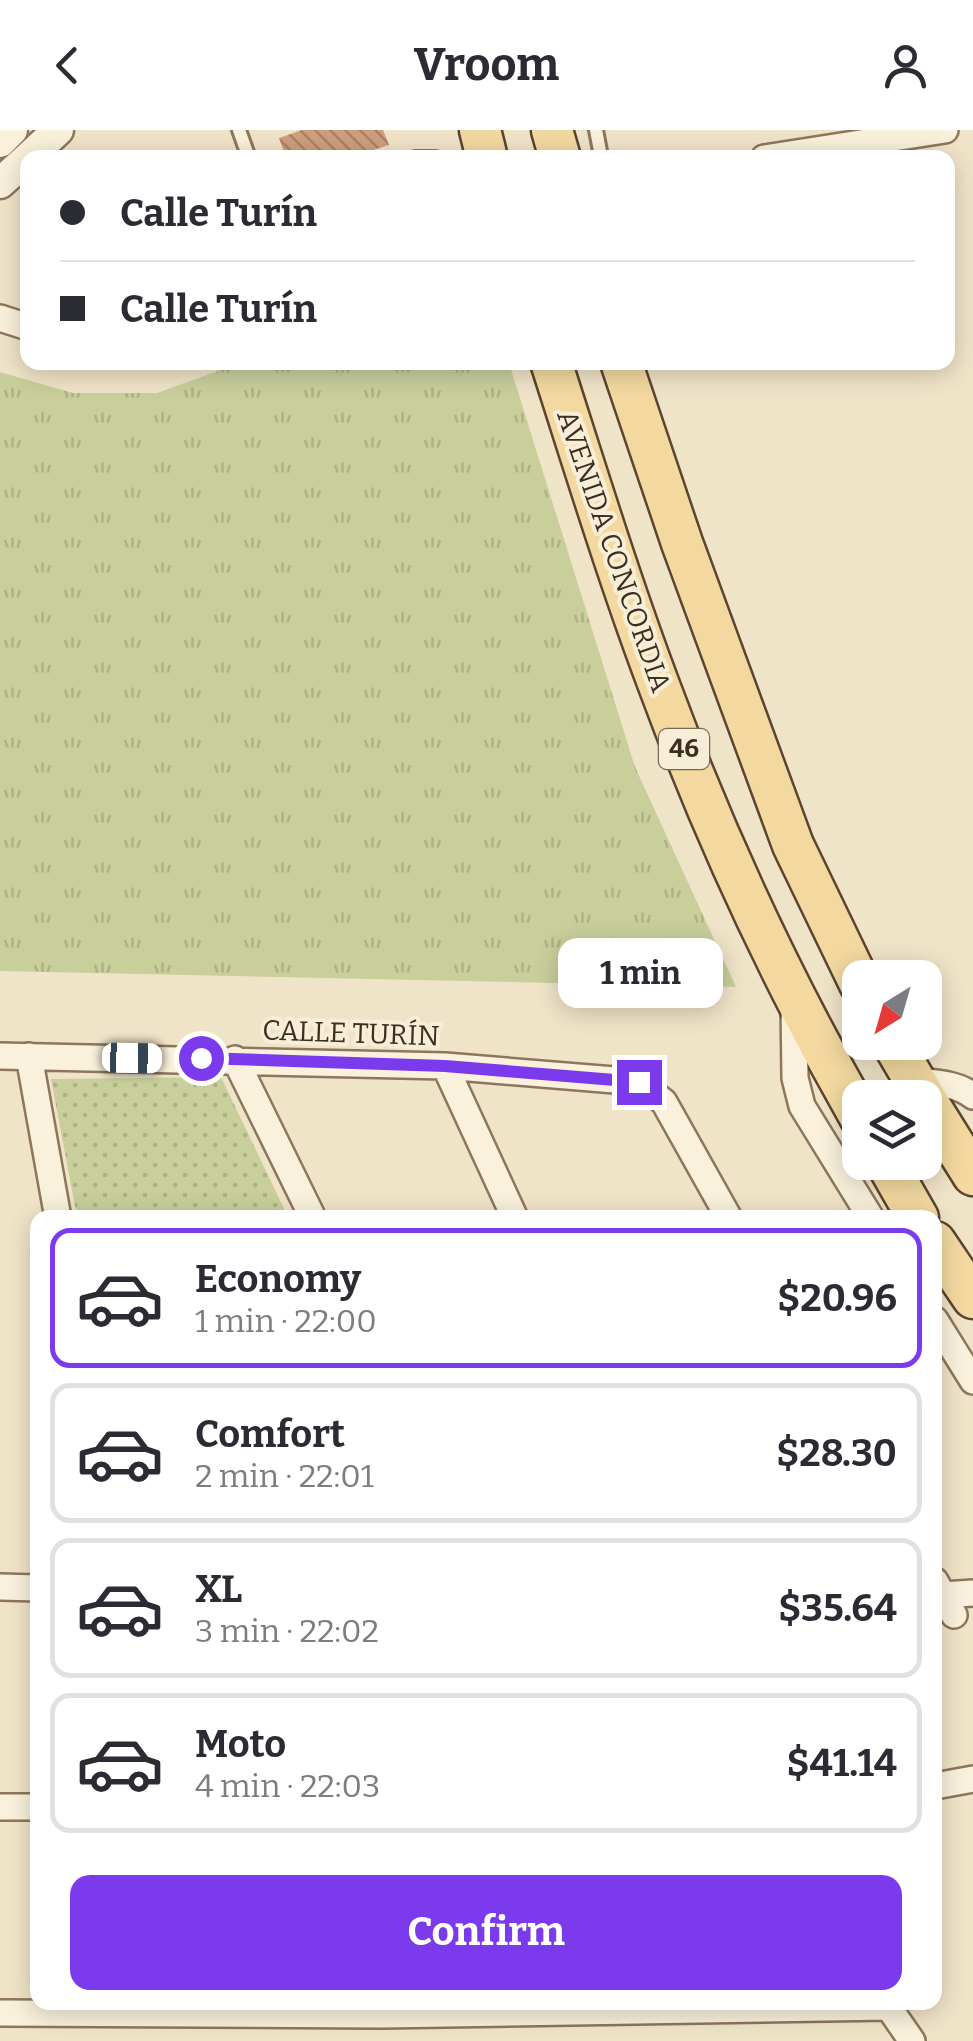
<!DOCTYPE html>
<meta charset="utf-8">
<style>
body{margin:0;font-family:Bitter,serif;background:#f7f7f7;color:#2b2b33;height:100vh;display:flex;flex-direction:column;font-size:38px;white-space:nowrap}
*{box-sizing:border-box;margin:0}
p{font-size:32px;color:#7c7c81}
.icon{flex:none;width:55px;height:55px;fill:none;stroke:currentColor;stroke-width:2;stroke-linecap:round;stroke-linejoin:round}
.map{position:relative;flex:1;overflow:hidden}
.drawer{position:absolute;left:30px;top:1080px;width:912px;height:800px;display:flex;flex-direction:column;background:#fff;border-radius:20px;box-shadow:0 5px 25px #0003}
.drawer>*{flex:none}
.banner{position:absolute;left:20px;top:20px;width:935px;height:220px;border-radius:20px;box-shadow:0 5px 25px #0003;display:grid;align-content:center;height:220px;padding:0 40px;background:#fff}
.needle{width:65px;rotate:217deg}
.controls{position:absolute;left:842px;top:830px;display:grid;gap:20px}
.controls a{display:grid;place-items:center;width:100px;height:100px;border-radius:20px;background:#fff;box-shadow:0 5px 25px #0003;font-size:50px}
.end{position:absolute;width:45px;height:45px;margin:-22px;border:12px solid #7c3aed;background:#fff;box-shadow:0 0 0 5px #fff}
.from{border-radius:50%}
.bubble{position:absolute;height:70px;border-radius:20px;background:#fff;box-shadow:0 5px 25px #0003;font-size:32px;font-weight:700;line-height:70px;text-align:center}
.car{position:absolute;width:30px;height:60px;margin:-30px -15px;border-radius:12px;box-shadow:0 0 8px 2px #0007;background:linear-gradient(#fff 24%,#345 0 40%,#fff 0 76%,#345 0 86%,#fff 0)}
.banner b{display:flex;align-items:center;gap:35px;height:95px;font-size:38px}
.banner b+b{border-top:2px solid #e1e1e2}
.banner i{width:25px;height:25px;background:#2b2b33}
ul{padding:18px 0 0;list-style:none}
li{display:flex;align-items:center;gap:30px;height:140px;margin:0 20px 15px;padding:0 20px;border:5px solid #e1e1e2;border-radius:20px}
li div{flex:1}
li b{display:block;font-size:38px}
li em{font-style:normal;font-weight:700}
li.selected{border-color:#7c3aed}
li>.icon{width:90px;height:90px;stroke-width:1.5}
.button{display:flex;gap:20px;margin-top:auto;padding:20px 40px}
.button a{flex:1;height:115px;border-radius:20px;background:#7c3aed;color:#fff;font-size:40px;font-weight:700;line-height:115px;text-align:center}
header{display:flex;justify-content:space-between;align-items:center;height:130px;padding:0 40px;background:#fff;font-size:45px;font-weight:700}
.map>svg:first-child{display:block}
.grass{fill:url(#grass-tufts)}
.park{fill:url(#park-dots)}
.building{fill:url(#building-back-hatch)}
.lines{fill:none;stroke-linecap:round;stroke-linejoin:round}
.service-casing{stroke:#8d765c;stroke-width:18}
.minor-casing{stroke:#8d765c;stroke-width:30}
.tertiary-casing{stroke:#8d765c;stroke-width:35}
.primary-casing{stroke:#5b4430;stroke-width:45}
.service{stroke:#faf1dc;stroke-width:12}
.minor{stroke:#faf1dc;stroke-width:25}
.tertiary{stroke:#faf1dc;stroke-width:30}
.primary{stroke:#f3d9a0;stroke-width:40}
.route{stroke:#7c3aed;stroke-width:12}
.labels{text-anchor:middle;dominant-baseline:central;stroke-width:8;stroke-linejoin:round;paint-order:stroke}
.shield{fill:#f7eed8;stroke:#756857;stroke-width:2.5}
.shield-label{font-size:25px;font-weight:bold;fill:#3d2e20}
.street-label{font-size:28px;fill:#3d2e20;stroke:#f7eed8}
</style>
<header><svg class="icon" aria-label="back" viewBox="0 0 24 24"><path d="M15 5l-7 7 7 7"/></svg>Vroom<svg class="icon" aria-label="person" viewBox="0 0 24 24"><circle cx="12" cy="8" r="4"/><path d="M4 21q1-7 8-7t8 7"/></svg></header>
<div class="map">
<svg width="973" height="1911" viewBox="0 0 973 1911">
<defs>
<pattern id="grass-tufts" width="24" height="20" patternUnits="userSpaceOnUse" patternTransform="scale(2.5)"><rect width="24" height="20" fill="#c9cf9b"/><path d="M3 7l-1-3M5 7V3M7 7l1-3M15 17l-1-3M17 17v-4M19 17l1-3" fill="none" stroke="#aeb285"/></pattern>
<pattern id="park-dots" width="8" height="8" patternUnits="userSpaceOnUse" patternTransform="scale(2.5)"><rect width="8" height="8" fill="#c9cf9b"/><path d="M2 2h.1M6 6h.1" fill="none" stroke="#aeb285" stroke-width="1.8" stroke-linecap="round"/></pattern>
<pattern id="building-back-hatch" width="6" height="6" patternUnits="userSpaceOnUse" patternTransform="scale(2.5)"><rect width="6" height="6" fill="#cf9f7d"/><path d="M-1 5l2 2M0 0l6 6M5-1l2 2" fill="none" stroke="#a98266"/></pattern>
</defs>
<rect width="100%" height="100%" fill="#f0e4c8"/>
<!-- grass -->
<path class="grass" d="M240,233H509L635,637L736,857L0,841V242L73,263H157Z"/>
<!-- park -->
<path class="park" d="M221,947L288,1087H77L51,949Z"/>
<!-- building -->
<path class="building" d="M302,0H383L389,15L348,28H286L279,8Z"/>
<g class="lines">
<defs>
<path id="service" d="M239,0L249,28
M415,28H436
M596,28L600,21L596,0"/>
<path id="minor" d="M764,28L945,0
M0,188L28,197
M794,873L795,948L802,976L871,1088
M0,926L445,936L639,952L664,972L729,1088
M29,926L58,1088
M235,929L313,1088
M445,936L515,1088
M915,951C934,953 957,953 973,966
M935,1190L973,1251
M935,1451L954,1485
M0,1457L38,1458
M943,1465L973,1463
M935,1656L973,1649
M0,1677H38
M885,1872L912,1911
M0,1883L381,1885L889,1877"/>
<path id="tertiary" d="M0,12L12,0
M28,28L58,0
M0,53L28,28"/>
<path id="primary" d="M480,0L487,28
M552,0L560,28
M551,232C587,344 621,456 663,566C717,711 783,852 860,987
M621,232L682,413L793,715L860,854
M892,912L925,968
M925,968L973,1045
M886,1032L918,1088
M935,1112L973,1168"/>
</defs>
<!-- service casing -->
<use href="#service" class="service-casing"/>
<!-- minor casing -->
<use href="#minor" class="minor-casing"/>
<!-- tertiary casing -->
<use href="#tertiary" class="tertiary-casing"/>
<!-- primary casing -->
<use href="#primary" class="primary-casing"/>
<!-- service -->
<use href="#service" class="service"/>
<!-- minor -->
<use href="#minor" class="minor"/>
<!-- tertiary -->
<use href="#tertiary" class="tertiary"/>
<!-- primary -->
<use href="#primary" class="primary"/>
</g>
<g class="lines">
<!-- route -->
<path class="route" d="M201,928L445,936L639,952"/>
</g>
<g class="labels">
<!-- shield labels -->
<rect class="shield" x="659" y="599" width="50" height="40" rx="8"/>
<g class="shield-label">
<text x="684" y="619">46</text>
</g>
<!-- street labels -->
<g class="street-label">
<text transform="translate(614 421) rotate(71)">AVENIDA CONCORDIA</text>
<text transform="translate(351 903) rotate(2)">CALLE TURÍN</text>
</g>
</g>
</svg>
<div class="controls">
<a><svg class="needle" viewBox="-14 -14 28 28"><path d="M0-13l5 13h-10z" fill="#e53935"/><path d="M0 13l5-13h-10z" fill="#7c7c81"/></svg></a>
<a><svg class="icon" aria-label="layers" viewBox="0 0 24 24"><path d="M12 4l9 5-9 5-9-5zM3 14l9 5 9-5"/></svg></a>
</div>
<i class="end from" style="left:201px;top:928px"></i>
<i class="end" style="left:639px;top:952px"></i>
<div class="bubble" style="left:558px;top:808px;width:165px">1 min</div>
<i class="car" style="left:132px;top:928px;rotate:91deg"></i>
<div class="banner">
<b><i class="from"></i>Calle Turín</b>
<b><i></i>Calle Turín</b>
</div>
<section class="drawer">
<ul>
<li class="selected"><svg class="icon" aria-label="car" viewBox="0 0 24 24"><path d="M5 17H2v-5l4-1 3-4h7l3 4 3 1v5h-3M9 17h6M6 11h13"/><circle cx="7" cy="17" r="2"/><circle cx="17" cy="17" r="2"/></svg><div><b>Economy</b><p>1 min · 22:00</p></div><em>$20.96</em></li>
<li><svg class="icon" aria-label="car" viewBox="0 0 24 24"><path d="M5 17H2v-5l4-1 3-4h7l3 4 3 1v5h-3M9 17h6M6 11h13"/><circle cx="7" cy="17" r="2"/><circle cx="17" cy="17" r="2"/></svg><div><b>Comfort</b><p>2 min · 22:01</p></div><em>$28.30</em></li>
<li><svg class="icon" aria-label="car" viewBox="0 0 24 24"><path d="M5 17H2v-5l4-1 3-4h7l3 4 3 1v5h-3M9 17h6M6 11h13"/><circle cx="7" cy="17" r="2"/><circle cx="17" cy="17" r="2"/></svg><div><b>XL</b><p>3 min · 22:02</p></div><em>$35.64</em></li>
<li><svg class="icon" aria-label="car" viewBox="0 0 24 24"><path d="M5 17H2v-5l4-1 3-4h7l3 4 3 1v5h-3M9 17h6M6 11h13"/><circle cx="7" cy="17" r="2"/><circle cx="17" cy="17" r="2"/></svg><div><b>Moto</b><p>4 min · 22:03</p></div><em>$41.14</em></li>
</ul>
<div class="button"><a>Confirm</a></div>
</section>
</div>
